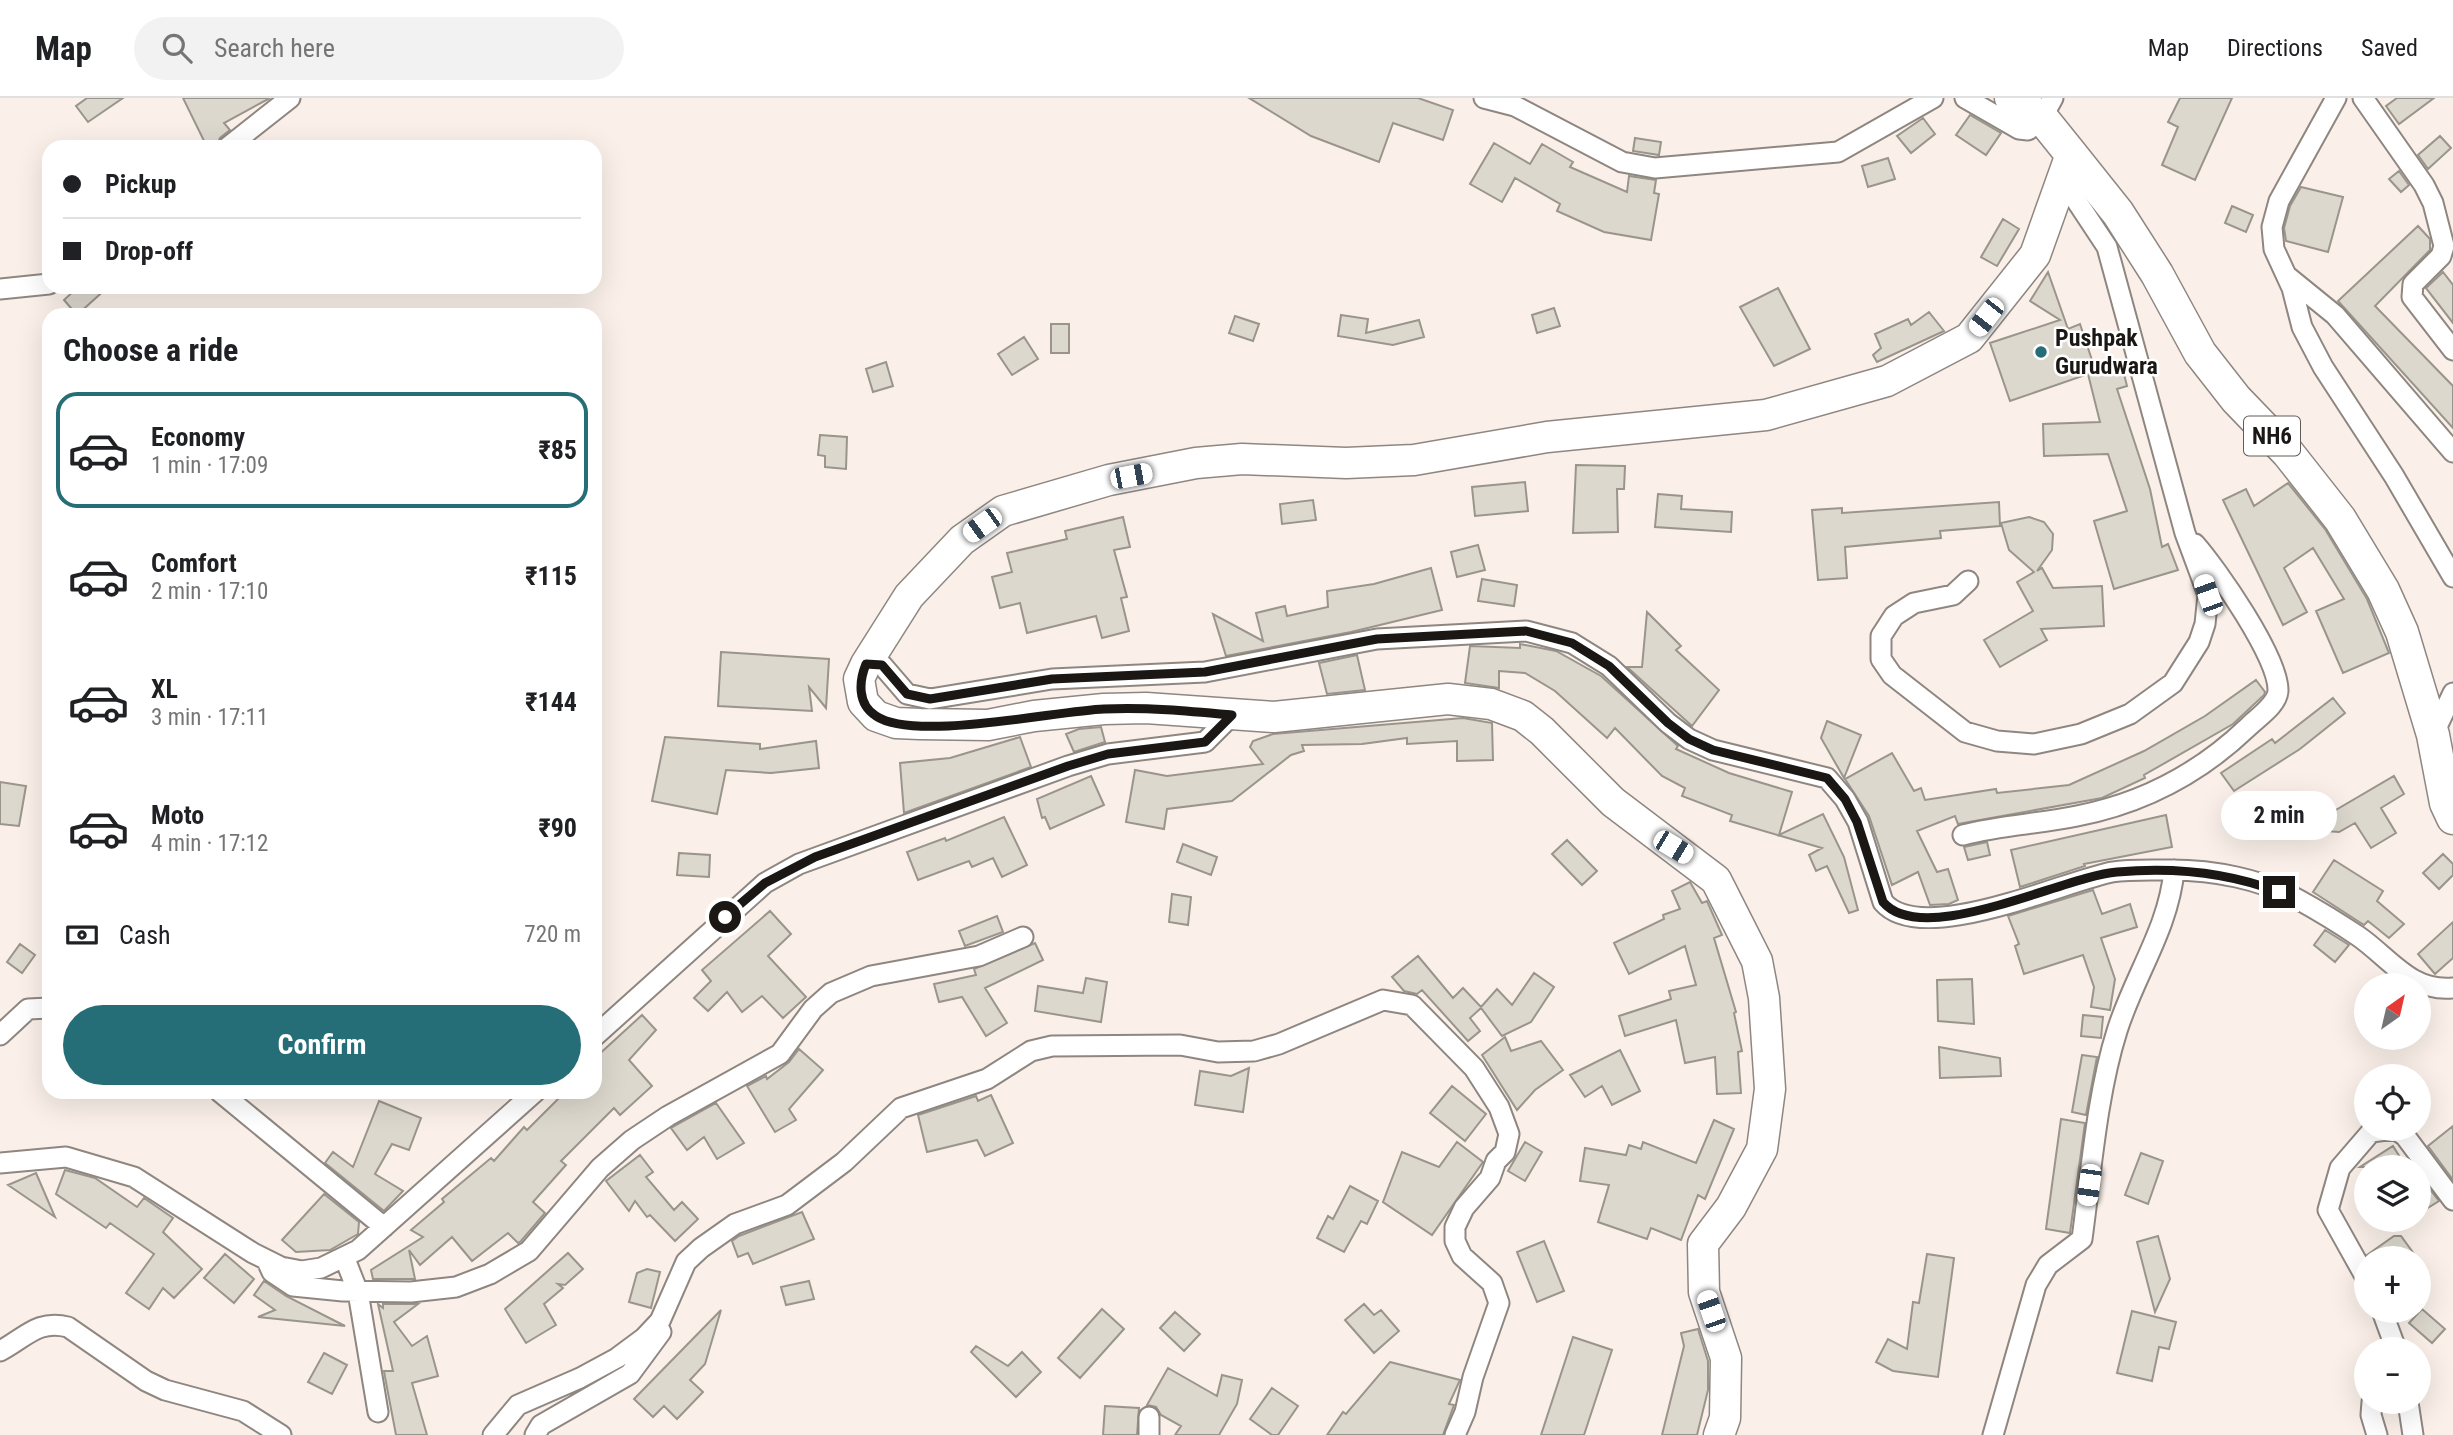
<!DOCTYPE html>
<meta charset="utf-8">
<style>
body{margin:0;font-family:"Roboto Condensed",sans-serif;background:#f2f2f2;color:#202124;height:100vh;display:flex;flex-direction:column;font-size:26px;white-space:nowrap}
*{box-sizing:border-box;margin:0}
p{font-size:23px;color:#757577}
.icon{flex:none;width:38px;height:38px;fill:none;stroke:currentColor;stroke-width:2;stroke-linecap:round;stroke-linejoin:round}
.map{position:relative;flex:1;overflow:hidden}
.side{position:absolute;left:42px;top:210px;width:560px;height:791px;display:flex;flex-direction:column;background:#fff;border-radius:21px;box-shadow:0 7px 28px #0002}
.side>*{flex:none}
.banner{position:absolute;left:42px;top:42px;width:560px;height:154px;border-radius:21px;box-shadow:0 7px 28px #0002;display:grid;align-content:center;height:154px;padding:0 21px;background:#fff}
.needle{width:46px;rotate:34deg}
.tools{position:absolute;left:2354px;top:875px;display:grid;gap:14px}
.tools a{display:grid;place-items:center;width:77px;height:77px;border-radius:50%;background:#fff;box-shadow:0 7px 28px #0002;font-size:35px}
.end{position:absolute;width:32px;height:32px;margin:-16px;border:9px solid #1a1715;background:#fff;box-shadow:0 0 0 4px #fff}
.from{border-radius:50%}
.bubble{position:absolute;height:49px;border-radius:24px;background:#fff;box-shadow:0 7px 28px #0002;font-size:23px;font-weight:700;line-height:49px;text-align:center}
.car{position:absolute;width:21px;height:42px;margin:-21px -10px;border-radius:9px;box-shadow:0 0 5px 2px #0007;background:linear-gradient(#fff 24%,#345 0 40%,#fff 0 76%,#345 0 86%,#fff 0)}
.banner b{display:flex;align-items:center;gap:24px;height:66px;font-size:26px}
.banner b+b{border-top:2px solid #e0e0e0}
.banner i{width:18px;height:18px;background:#202124}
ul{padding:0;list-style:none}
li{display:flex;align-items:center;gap:21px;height:116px;margin:0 14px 10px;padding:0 7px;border:4px solid transparent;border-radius:21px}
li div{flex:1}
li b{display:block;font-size:26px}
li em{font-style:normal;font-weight:700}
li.on{border-color:#256e77}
li>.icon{width:63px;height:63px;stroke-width:1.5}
h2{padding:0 21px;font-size:32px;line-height:84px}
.pay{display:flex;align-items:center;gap:18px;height:77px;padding:0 21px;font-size:26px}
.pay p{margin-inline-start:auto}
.cta{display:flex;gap:14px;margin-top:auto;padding:14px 21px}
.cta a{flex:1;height:80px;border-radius:42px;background:#256e77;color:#fff;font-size:28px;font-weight:700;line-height:80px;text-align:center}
header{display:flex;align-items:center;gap:42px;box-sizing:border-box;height:98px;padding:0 35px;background:#fff;border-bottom:2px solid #e0e0e0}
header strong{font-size:33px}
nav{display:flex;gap:38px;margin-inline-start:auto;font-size:24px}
.search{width:490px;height:63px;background:#f2f2f2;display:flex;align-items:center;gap:18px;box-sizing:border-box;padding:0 24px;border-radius:38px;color:#757577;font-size:26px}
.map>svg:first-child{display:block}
.building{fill:#dcd8ce;stroke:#99958c;stroke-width:2}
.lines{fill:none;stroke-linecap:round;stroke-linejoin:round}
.minor-casing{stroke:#8f8680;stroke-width:23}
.primary-casing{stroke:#8f8680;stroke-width:33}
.trunk-casing{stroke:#8f8680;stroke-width:35}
.minor{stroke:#fff;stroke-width:19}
.primary{stroke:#fff;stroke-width:30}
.trunk{stroke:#fff;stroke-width:32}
.route{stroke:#1a1715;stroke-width:9}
.poi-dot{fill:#256e77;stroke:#fff;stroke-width:2.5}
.labels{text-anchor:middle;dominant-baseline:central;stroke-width:5;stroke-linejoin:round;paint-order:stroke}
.shield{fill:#fff;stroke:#5f5d5b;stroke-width:2}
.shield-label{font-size:23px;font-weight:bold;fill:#1a1715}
.poi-label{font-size:24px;font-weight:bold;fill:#1a1715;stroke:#fff;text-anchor:start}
</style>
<header>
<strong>Map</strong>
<div class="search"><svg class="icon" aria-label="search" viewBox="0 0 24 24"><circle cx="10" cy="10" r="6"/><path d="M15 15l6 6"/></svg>Search here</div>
<nav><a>Map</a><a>Directions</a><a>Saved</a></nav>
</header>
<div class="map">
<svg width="2453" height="1337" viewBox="0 0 2453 1337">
<rect width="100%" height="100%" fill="#faf0e9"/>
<!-- building -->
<path class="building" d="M87,0H123L88,24L76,8Z
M183,0H270L224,25L230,32L220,40L216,49H207Z
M1249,0H1418L1453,12L1443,42L1393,25L1379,64L1311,38Z
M2180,0H2232L2195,82L2162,67L2178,29L2168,24Z
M2397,0H2434L2399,26L2386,8Z
M1970,17L2001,35L1986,57L1956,37Z
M1923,20L1935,36L1911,55L1897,38Z
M2440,38L2451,50L2428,71L2418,57Z
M1635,40L1661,44L1659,57L1633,53Z
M1494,45L1530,66L1542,46L1573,64L1570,69L1627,94L1629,78L1656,82L1654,95L1659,96L1651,142L1604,134L1557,113L1560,106L1515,80L1502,104L1470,86Z
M1888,60L1895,81L1868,89L1862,68Z
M2399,73L2409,87L2401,94L2389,81Z
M2301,89L2343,99L2328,154L2286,143L2284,130L2290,108Z
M2232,108L2253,117L2246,134L2225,125Z
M2003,121L2019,131L1997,168L1981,159Z
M2418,128L2430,141V152L2375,208L2453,288V330L2338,203Z
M2048,174L2068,231L2080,226L2095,271L2121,264L2127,288L2117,291L2150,391L2162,449L2168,446L2178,472L2114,491L2094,423L2127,413L2108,356L2044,358L2043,326L2100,324L2088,276L2010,303L1990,245L2060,222L2030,203Z
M2443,174L2453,187V225L2426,190Z
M78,189H108L77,217L64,202Z
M1778,190L1810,251L1774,268L1740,209Z
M1554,210L1560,228L1537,235L1532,217Z
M1929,214L1944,233L1877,264L1873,257L1881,250L1875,236L1908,221L1911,227Z
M1341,217L1368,221L1366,235L1419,222L1424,239L1393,247L1338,238Z
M1235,218L1259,226L1253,243L1229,235Z
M1051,226H1069V255H1051Z
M1024,239L1038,261L1012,277L998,256Z
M886,264L893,288L873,294L866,271Z
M820,337L847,339L846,371L825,369V358L818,357Z
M1576,367L1625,368L1624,391H1617L1618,434L1573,435Z
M1525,384L1528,413L1475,418L1472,389Z
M2288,385L2325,431L2367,501L2389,555L2343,575L2316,513L2344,501L2313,450L2284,470L2307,514L2283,527L2223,402L2246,391L2254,408Z
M1658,396L1682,398L1681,411L1732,414L1731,434L1655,429Z
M1313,402L1316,422L1282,426L1280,406Z
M1999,404L2000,428L1940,433L1941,440L1845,449L1847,480L1818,482L1812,412L1842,410V415Z
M1123,419L1130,449L1114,452L1127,499L1121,500L1129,533L1102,540L1096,518L1027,535L1020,505L1000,510L992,479L1012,474L1007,455L1067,441L1065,433Z
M2029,419L2044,424L2053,436L2052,452L2037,473L2042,470L2053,490L2102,488L2104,528L2041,531L2047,542L2000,569L1984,542L2033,513L2017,484L2034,474L2009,452L2001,425Z
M1478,447L1485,472L1457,479L1451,454Z
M1431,470L1442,512L1351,534L1226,558L1213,516L1263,543L1256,515L1285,508L1287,518L1328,509L1327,493L1374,486Z
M1482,481L1517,487L1514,508L1478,503Z
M1647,514L1681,548L1676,552L1719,592L1692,628L1627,569H1642Z
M1520,546L1556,553L1601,578L1678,648L1676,651L1729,675L1792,694L1779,737L1823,716L1844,759L1858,812L1849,815L1827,768L1816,773L1809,757L1822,750L1730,723L1732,717L1682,698L1685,690L1662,678L1615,630L1607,640L1555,593L1525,575L1499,573V590L1465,585L1470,548L1520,550Z
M721,554L829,561L826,610L809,589L812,613L718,608Z
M1357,557L1365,592L1327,596L1319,565Z
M2256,582L2265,594L2264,597L2233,626L2144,677L2145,680L2102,700L1958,726L1955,718L1917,733L1937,774L1948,771L1958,802L1949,806L1930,807L1918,774L1892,787L1869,718L1845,681L1892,655L1914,693L1921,690L1925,702L1996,691L1997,695L2069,687L2144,653L2205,618Z
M2333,600L2345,615L2300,651L2234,693L2221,675L2272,641L2275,645Z
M1463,620L1492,625L1493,662L1457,663V643L1407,646V640L1362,646L1302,647L1304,653L1291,657L1232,703L1167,711L1164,731L1126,724L1135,672L1167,678L1263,666L1250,649L1253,643L1273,636Z
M1827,623L1861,637L1844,680L1821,640Z
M1101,629L1105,644L1074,654L1066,636L1079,631Z
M665,639L760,646V651L816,643L819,670L771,675L726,672L717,716L652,703Z
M1020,639L1031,669L904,715L900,665L950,660Z
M1091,678L1104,707L1050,731L1045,719L1042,720L1037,701Z
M2394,678L2404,696L2381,710L2396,735L2371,750L2355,725L2339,734L2266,729L2268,708L2334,713Z
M0,684L26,688L19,728L0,726Z
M2166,717L2172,749L2084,766L2085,768L2020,789L2011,752Z
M1004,719L1027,767L1002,779L993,760L972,769L969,763L918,782L907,754L945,740L946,743Z
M1567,742L1597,773L1582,787L1552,756Z
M1987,744L1990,757L1968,762L1964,749Z
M1183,746L1217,759L1211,777L1177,764Z
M679,755L710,757L709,779L677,777Z
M2443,756L2453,766V777L2439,791L2423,775Z
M2334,762L2383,793L2377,803L2404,826L2389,840L2368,823L2364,827L2313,794Z
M1690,784L1702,805L1707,803L1722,837L1714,840L1736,914L1734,915L1742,953L1738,954L1741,995L1717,996L1715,959L1685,965L1676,922L1625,938L1619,918L1671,901L1669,893L1696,887L1685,848L1629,876L1614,845L1664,821L1663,817L1680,811L1672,793Z
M2093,792L2102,816L2130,806L2137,829L2101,840L2115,881L2110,912L2091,909L2094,889L2083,857L2024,876L2015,848L2019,846L2008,818Z
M1172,796L1191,799L1188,827L1169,824Z
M770,813L791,836L768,858L806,899L783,920L762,898L742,914L727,894L708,913L694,900L711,883L702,872Z
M997,818L1003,834L965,848L959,833Z
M2453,824V860L2435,876L2418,856Z
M2325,832L2349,847L2335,864L2314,847Z
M1035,845L1043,862L985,890L1007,925L986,938L962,899L939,904L934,886L976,877L974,871Z
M20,846L35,857L22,875L7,864Z
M1418,858L1453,900L1463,890L1481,909L1497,891L1512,907L1534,875L1554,889L1531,924L1502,938L1481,910L1470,920L1480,933L1468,943L1422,892L1417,896L1404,893L1392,879Z
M1086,880L1107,884L1101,924L1035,913L1038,888L1083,895Z
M1972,881L1974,926L1938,923L1937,882Z
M642,917L656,932L629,962L652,988L620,1017L614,1010L561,1063L566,1067L533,1104L545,1115L521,1143L518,1145L508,1135L472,1163L452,1139L420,1167L409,1152L415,1181H373L371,1172L423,1139L411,1132L444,1104L442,1101L491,1060L494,1063L524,1029L527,1032L565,994H595V960Z
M2083,917L2103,919L2101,940L2081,938Z
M1505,939L1511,953L1541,943L1563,972L1535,992L1517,1012L1482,957Z
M1939,949L2000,960L2001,978L1940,980Z
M799,951L823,972L789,1011L796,1022L775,1034L747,988L766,978L767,981L789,964Z
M1620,952L1640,993L1612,1007L1602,988L1585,999L1570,977Z
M2082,957L2097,959L2086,1017L2072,1014Z
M1249,970L1243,1014L1195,1007L1200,973L1231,978Z
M1452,988L1486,1016L1465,1043L1430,1015Z
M991,997L1013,1045L985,1058L977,1042L927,1054L918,1017L976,998L978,1003Z
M379,1003L421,1020L409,1052L392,1046L375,1076L403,1093L384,1113L325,1065L333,1054L353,1069Z
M716,1005L744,1045L717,1061L704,1039L687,1052L671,1030Z
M2061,1021L2085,1025L2070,1135L2046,1131Z
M1714,1022L1734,1031L1705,1101L1698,1097L1681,1142L1651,1130L1647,1141L1598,1124L1609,1087L1580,1083L1585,1050L1626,1057L1629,1047L1641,1051L1643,1044L1696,1065Z
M2453,1028V1082L2428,1048Z
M1457,1044L1483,1064L1432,1137L1383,1104L1402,1054L1439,1069Z
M1525,1044L1542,1054L1525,1083L1508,1073Z
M2393,1048L2405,1067L2409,1064L2413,1069H2360Z
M2141,1055L2163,1063L2148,1106L2125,1097Z
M640,1057L653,1074L646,1079L674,1112L682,1104L698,1121L675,1143L650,1117L647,1119L635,1103L629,1113L606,1083Z
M65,1072L95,1080L137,1109L144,1100L173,1120L163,1134L202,1171L174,1200L163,1190L149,1211L126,1195L154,1156L110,1125L106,1130L56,1096Z
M36,1075L55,1119L8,1087Z
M2418,1076L2439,1103L2418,1116Z
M1350,1088L1378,1103L1367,1126L1361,1123L1344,1154L1317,1140L1328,1118L1333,1121Z
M324,1096L359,1124L358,1136L330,1152L296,1154L282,1142Z
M802,1114L814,1141L753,1166L748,1155L738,1159L732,1143L739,1138Z
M2158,1138L2170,1181L2155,1214L2137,1144Z
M2394,1138H2401L2417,1160H2369L2367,1157Z
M1544,1143L1564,1193L1537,1204L1517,1154Z
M568,1155L583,1171L565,1187L558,1186L563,1190L544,1206L556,1227L526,1245L505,1211Z
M225,1156L254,1181L234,1205L204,1180Z
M1927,1156L1954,1160L1938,1279L1893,1273L1876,1264L1888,1241L1907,1251L1913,1204L1919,1205Z
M647,1171L660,1174L651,1210L629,1204L637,1175Z
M264,1183L286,1198L345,1228L258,1219L275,1212L254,1197Z
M809,1183L814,1201L786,1207L781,1189Z
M378,1206L383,1210V1206H418L394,1224L412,1248L427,1238L438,1278L412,1285L427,1337H396L385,1279L384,1273H393Z
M1364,1206L1374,1217L1381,1212L1399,1233L1374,1255L1345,1222Z
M1102,1211L1124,1231L1080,1280L1058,1260Z
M2422,1211L2445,1231L2432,1245L2409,1225Z
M721,1212L705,1266L690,1282L703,1294L677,1321L664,1308L653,1319L634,1301Z
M2132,1213L2176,1224L2169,1251L2159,1249L2152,1283L2117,1275Z
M1175,1214L1200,1236L1184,1253L1160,1230Z
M1698,1231L1708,1263V1292L1697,1337H1662L1684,1248L1681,1235Z
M1573,1239L1612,1252L1584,1337H1541Z
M976,1248L1008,1268L1022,1254L1041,1274L1016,1299L971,1254Z
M324,1255L347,1267L332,1296L308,1284Z
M1390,1264L1460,1282L1449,1306L1454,1307L1443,1337H1327L1343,1314L1346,1316Z
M1168,1270L1217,1298L1222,1277L1242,1282L1237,1306L1219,1337H1175L1181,1328L1161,1317L1156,1309L1147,1307Z
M1272,1290L1298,1308L1278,1337H1272L1250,1321Z
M1105,1308L1139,1310L1137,1337H1103Z"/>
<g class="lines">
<defs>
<path id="minor" d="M1484,0L1515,8L1622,64L1655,70L1838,54L1933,0
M1965,0L2019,31L2028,32L2042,20L2053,0
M2336,0L2279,103L2272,129L2274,151L2292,190L2302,229L2323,269L2394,378L2453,479
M2363,0L2424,87L2433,105L2444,148L2441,158L2413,186L2412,199L2453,252
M228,49L290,0
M2287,178L2335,217L2453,354
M0,191L49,186
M1968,483L1953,497L1914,505L1894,518L1881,538V561L1892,577L1965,634L1997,643L2034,646L2081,636L2130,616L2173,585L2199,544L2205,526L2208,497L2185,435L2107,149L2062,81
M866,566L882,567L907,596L930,601L1052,581L1205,574L1377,541L1526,533L1572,545L1609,568L1668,625L1689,641L1713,652L1827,680L1845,701L1858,724L1883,804C1921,849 2062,784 2112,774C2130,771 2152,772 2171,772C2214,772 2261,781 2299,802C2319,813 2340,826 2358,838C2390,860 2410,894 2453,890
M2433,637L2453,595
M1963,737C2001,727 2039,726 2077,718C2144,705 2200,675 2248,629C2258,619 2277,607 2278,593C2279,560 2217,471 2195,446
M0,937L28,911L49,910
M595,938L765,785L799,766L1068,668L1108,656L1205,644L1232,617
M220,994L384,1129
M0,1065L66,1059L134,1079L253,1155L281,1169L302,1173L321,1170L358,1152L535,994
M345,1161L358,1194L378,1314
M267,1163L272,1174L293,1188L343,1193L411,1194L456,1189L490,1176L529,1153L600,1070L632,1042L668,1018L780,956L813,911L831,895L871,878L979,858L1023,839
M2366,1180L2328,1112L2340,1070L2371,1034L2395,1031L2405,1038L2453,1102
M2382,1213L2396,1251
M0,1253C25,1240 38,1221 68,1229L146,1283L165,1292L243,1313L281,1337
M2372,1304L2371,1317L2377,1337
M2408,1304L2413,1337
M493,1337L518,1307L580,1280L617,1260L644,1240L660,1223L686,1164L701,1150L735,1126L787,1107L844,1064L901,1010L987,981L1031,953L1052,948L1180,947L1218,954L1254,953L1279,946L1383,902L1412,907L1474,970L1499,1009L1509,1036L1505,1054L1496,1063L1490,1080L1464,1110L1455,1129V1143L1462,1158L1492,1185L1499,1205L1473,1279L1465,1314L1455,1337
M535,1337L541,1327L630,1276L661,1234
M1149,1337V1319
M1993,1337L2036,1187L2048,1167L2082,1141C2091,1075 2097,996 2117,933C2134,878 2169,830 2174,772"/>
<path id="primary" d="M1719,1337L1725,1320L1726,1260L1704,1194L1703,1146L1731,1109L1762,1051L1770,991L1764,900L1757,863L1716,782L1613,704L1542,633L1523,618L1491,606L1448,601L1274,619L1146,610L1104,611L1034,618L988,627L920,626L896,625L876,618L863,604L859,581L866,566L909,498L962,442L1003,413L1109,382L1196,365L1242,361L1346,365L1414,362L1547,339L1766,317L1887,283L1969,240L2035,157L2071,56"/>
<path id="trunk" d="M2011,0L2042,20L2071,56L2118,115L2157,176L2200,255L2236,301L2288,355L2340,421L2383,492L2402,534L2433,637L2446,705L2453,720"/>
</defs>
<!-- minor casing -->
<use href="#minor" class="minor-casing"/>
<!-- primary casing -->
<use href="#primary" class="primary-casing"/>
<!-- trunk casing -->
<use href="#trunk" class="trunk-casing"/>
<!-- minor -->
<use href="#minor" class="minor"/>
<!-- primary -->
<use href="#primary" class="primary"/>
<!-- trunk -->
<use href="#trunk" class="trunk"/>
</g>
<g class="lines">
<!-- route -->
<path class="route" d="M725,819L765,785L815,759L1068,668L1108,656L1205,644L1232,617C1189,613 1147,609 1104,611C1055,613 914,644 876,618C857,606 859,583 866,566L882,567L907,596L930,601L1052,581L1205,574L1377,541L1526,533L1572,545L1609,568L1668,625L1689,641L1713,652L1827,680L1845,701L1857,724L1883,804C1923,851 2064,778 2117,774C2173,769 2227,774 2279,794"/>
</g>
<!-- markers -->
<circle class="poi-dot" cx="2041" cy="254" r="7"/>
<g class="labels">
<!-- shield labels -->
<rect class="shield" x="2244" y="318.5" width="56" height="39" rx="5"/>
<g class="shield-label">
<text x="2272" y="338">NH6</text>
</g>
<!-- poi labels -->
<g class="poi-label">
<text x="2055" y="240">Pushpak<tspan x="2055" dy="28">Gurudwara</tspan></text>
</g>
</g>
</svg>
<div class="tools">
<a><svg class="needle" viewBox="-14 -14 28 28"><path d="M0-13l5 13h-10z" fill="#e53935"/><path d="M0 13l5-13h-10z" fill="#757577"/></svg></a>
<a><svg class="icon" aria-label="locate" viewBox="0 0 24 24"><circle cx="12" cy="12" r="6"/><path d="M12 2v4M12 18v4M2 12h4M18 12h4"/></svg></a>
<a><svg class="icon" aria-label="layers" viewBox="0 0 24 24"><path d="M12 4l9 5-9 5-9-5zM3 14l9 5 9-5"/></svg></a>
<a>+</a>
<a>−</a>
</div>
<i class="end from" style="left:725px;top:819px"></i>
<i class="end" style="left:2279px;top:794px"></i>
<div class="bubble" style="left:2221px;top:693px;width:116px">2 min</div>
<i class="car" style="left:1986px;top:219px;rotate:218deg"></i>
<i class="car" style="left:1131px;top:378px;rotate:79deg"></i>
<i class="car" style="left:982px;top:427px;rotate:234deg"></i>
<i class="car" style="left:2208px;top:497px;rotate:340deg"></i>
<i class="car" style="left:1673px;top:749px;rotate:121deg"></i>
<i class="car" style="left:2089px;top:1087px;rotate:188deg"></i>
<i class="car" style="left:1711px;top:1213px;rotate:341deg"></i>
<div class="banner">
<b><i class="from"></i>Pickup</b>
<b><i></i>Drop-off</b>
</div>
<section class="side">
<h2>Choose a ride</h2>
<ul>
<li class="on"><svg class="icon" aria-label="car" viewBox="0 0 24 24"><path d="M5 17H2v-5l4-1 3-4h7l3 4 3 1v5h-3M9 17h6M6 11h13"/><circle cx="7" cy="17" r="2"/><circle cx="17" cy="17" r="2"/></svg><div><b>Economy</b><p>1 min · 17:09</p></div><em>₹85</em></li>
<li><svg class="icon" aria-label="car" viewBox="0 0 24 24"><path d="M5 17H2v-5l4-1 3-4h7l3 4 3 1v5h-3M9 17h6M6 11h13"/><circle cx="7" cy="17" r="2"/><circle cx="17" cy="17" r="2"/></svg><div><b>Comfort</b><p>2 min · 17:10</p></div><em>₹115</em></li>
<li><svg class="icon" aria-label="car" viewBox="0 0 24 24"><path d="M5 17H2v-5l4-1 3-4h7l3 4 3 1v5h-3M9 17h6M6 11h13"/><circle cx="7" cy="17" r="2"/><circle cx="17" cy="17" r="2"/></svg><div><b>XL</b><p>3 min · 17:11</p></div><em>₹144</em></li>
<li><svg class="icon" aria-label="car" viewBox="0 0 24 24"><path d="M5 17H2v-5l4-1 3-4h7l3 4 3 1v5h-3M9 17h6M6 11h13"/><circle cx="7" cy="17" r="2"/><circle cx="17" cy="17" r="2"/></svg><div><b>Moto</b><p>4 min · 17:12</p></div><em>₹90</em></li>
</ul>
<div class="pay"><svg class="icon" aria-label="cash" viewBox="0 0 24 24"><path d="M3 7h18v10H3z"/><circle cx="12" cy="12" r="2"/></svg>Cash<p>720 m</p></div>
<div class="cta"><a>Confirm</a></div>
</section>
</div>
